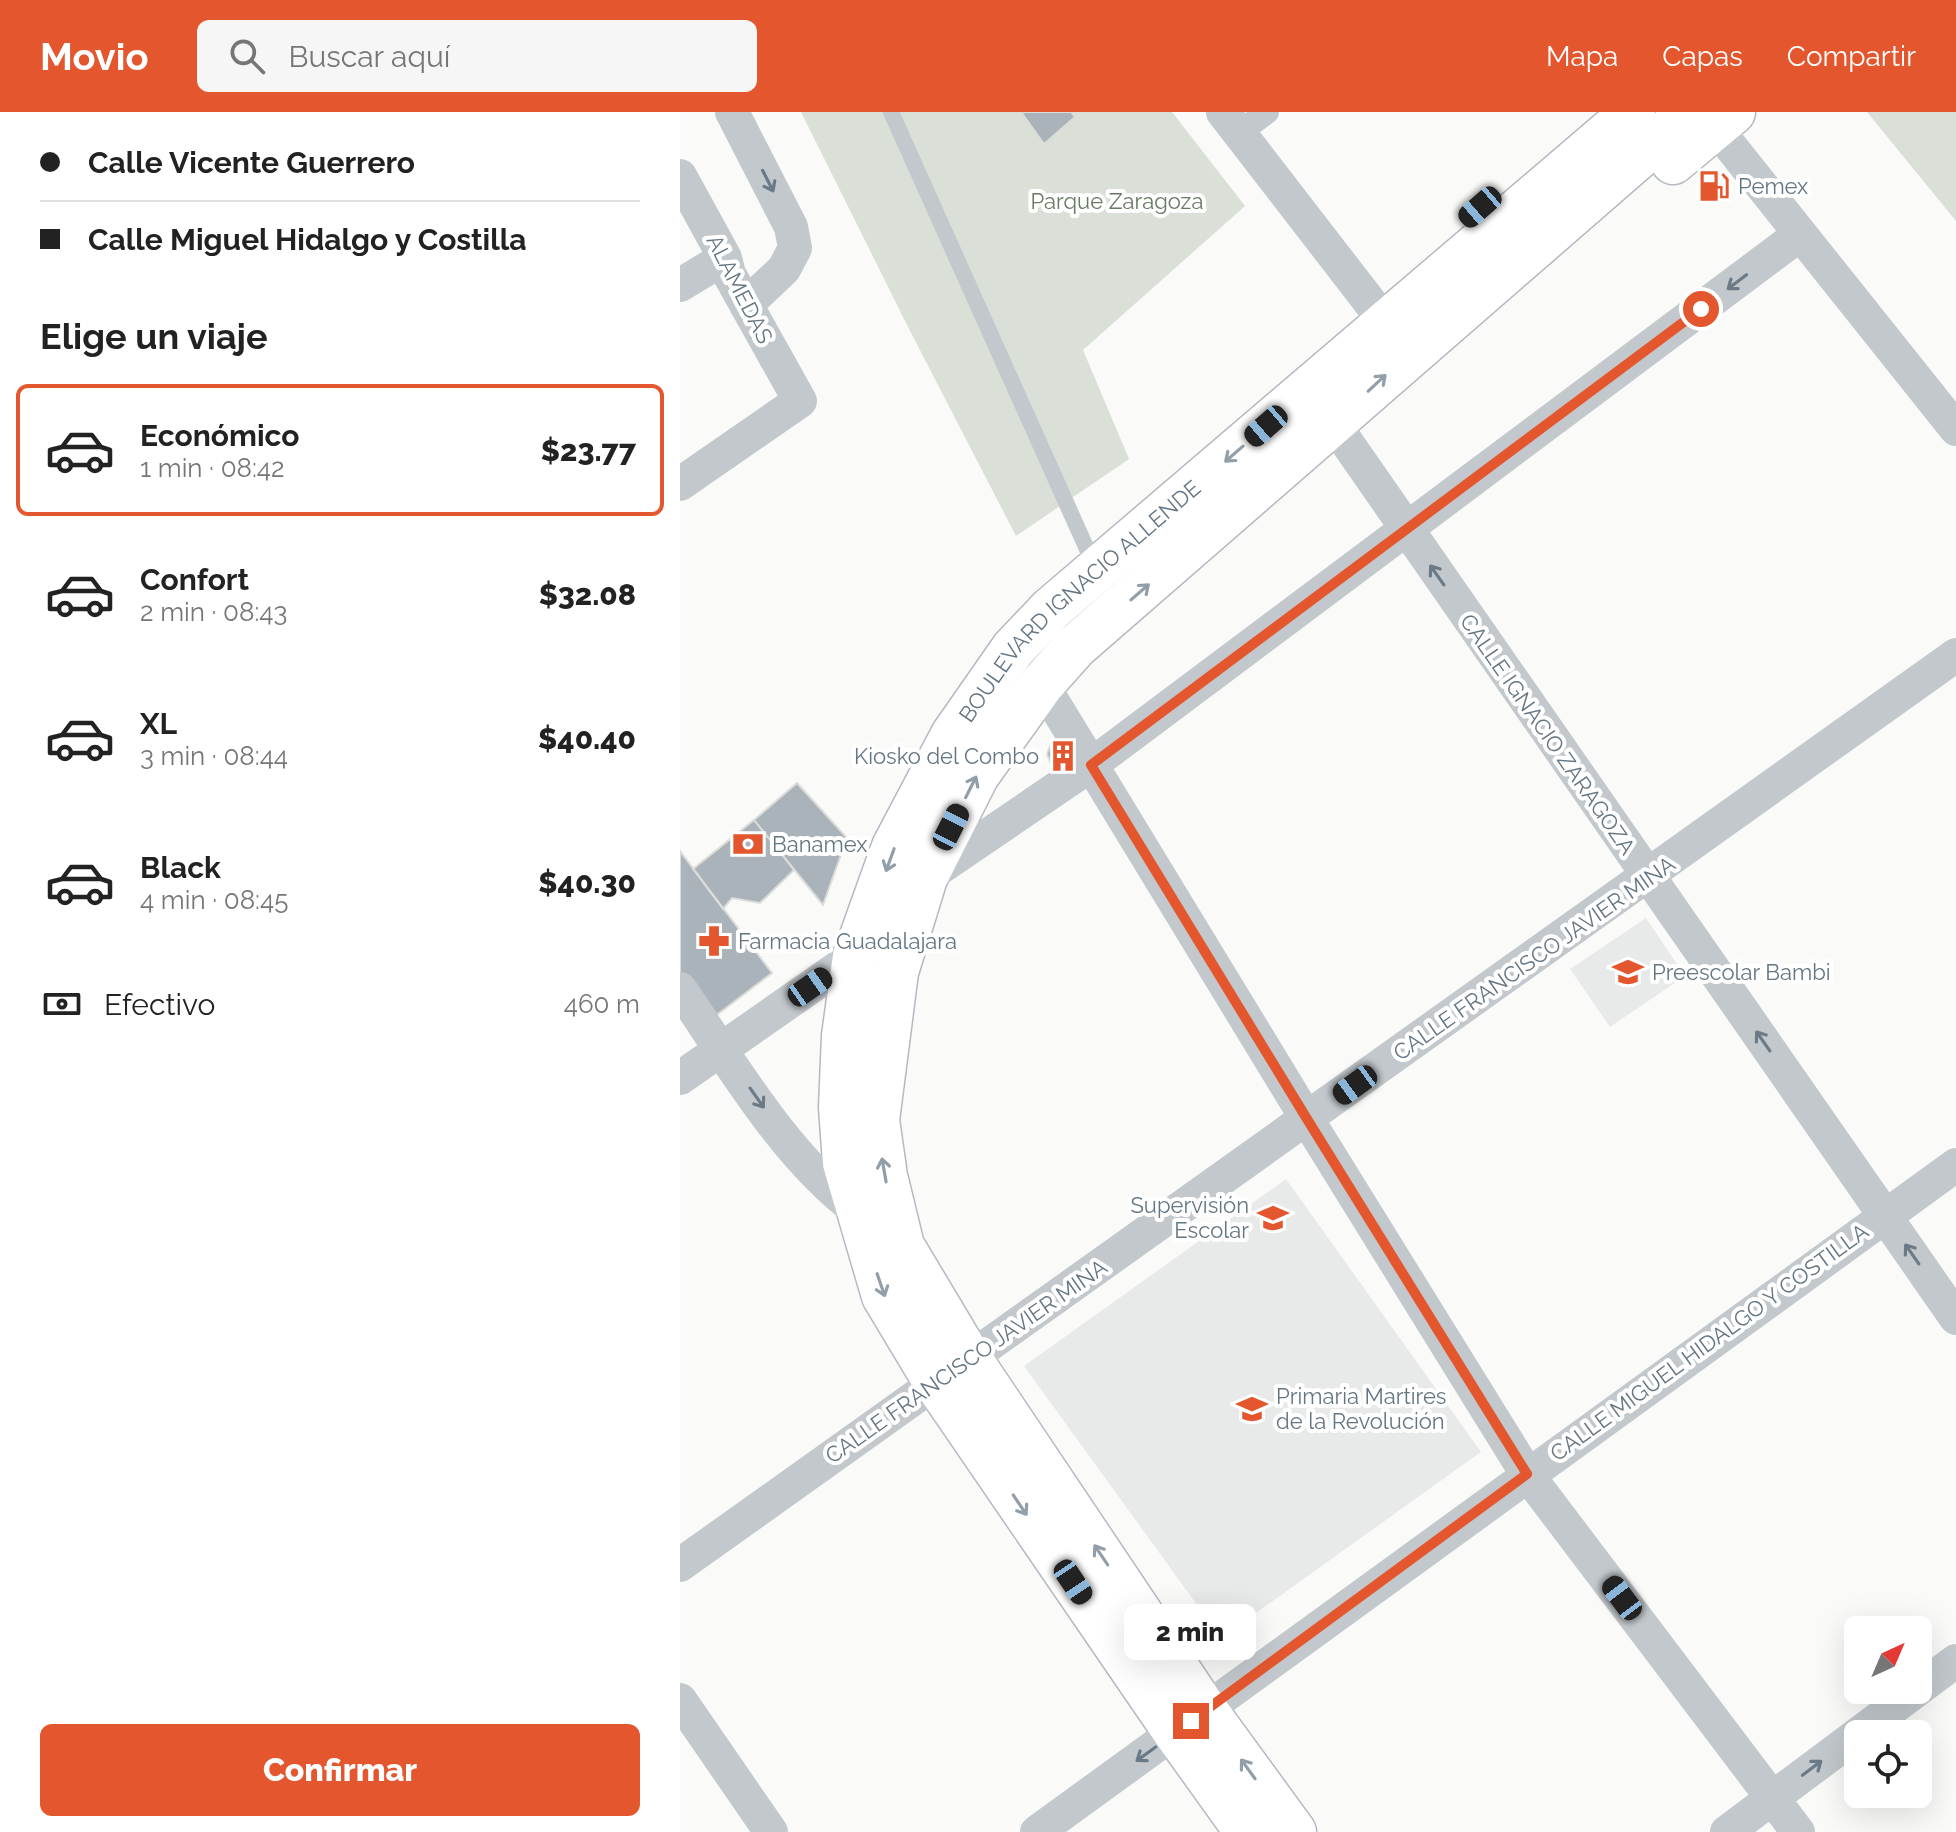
<!DOCTYPE html>
<html lang="es">
<meta charset="utf-8">
<style>
body{margin:0;font-family:Raleway,sans-serif;background:#f6f6f6;color:#222;height:100vh;display:flex;flex-direction:column;font-size:30px;white-space:nowrap}
*{box-sizing:border-box;margin:0}
p{font-size:26px;color:#767676}
.icon{flex:none;width:44px;height:44px;fill:none;stroke:currentColor;stroke-width:2;stroke-linecap:round;stroke-linejoin:round}
.map{position:relative;flex:1;overflow:hidden}
.sheet{display:flex;flex-direction:column;background:#fff;width:680px}
.sheet>*{flex:none}
.hud{display:grid;align-content:center;height:176px;padding:0 40px;background:#fff}
.needle{width:52px;rotate:44deg}
.buttons{position:absolute;left:1164px;top:1504px;display:grid;gap:16px}
.buttons a{display:grid;place-items:center;width:88px;height:88px;border-radius:12px;background:#fff;box-shadow:0 8px 32px #0002;font-size:40px}
.end{position:absolute;width:36px;height:36px;margin:-18px;border:10px solid #e4572e;background:#fff;box-shadow:0 0 0 4px #fff}
.from{border-radius:50%}
.bubble{position:absolute;height:56px;border-radius:12px;background:#fff;box-shadow:0 8px 32px #0002;font-size:26px;font-weight:800;line-height:56px;text-align:center}
.car{position:absolute;width:24px;height:48px;margin:-24px -12px;border-radius:10px;box-shadow:0 0 6px 2px #0007;background:linear-gradient(#222 24%,#8ab4d8 0 40%,#222 0 76%,#8ab4d8 0 86%,#222 0)}
.hud b{display:flex;align-items:center;gap:28px;height:76px;font-size:30px}
.hud b+b{border-top:2px solid #e0e0e0}
.hud i{width:20px;height:20px;background:#222}
ul{padding:0;list-style:none}
li{display:flex;align-items:center;gap:24px;height:132px;margin:0 16px 12px;padding:0 24px;border:4px solid transparent;border-radius:12px}
li div{flex:1}
li b{display:block;font-size:30px}
li em{font-style:normal;font-weight:800}
li.on{border-color:#e4572e}
li>.icon{width:72px;height:72px;stroke-width:1.5}
h2{padding:0 40px;font-size:36px;line-height:96px}
.pay{display:flex;align-items:center;gap:20px;height:88px;padding:0 40px;font-size:30px}
.pay p{margin-inline-start:auto}
.primary-button{display:flex;gap:16px;margin-top:auto;padding:16px 40px}
.primary-button a{flex:1;height:92px;border-radius:12px;background:#e4572e;color:#fff;font-size:32px;font-weight:800;line-height:92px;text-align:center}
header{display:flex;align-items:center;gap:48px;box-sizing:border-box;height:112px;padding:0 40px;background:#e4572e;color:#fff}
header strong{font-size:38px}
nav{display:flex;gap:44px;margin-inline-start:auto;font-size:28px}
.search{width:560px;height:72px;background:#f6f6f6;display:flex;align-items:center;gap:20px;box-sizing:border-box;padding:0 28px;border-radius:12px;color:#767676;font-size:30px}
main{display:flex;flex:1;min-height:0}
.map>svg:first-child{display:block}
.built{fill:#e8e9e9}
.green{fill:#dadfd7}
.building{fill:#aab3b9;stroke:#dcdcda;stroke-width:2}
.lines{fill:none;stroke-linecap:round;stroke-linejoin:round}
.secondary-casing{stroke:#b3babf;stroke-width:47}
.service{stroke:#c3c8cc;stroke-width:16}
.pedestrian{stroke:#c3c8cc;stroke-width:24}
.minor{stroke:#c3c8cc;stroke-width:34}
.secondary{stroke:#fff;stroke-width:44}
.oneway{stroke:#6a7a87}
.oneway2{stroke:#939fa8}
.route{stroke:#e4572e;stroke-width:10}
.labels{text-anchor:middle;dominant-baseline:central;stroke-width:8;stroke-linejoin:round;paint-order:stroke}
.poi-label{font-size:22px;fill:#657683;stroke:#fff;text-anchor:start}
.park-label{font-size:22px;fill:#687a64;stroke:#fff}
.street-label{font-size:22px;fill:#657683;stroke:#fff}
</style>
<header>
<strong>Movio</strong>
<div class="search"><svg class="icon" aria-label="search" viewBox="0 0 24 24"><circle cx="10" cy="10" r="6"/><path d="M15 15l6 6"/></svg>Buscar aquí</div>
<nav><a>Mapa</a><a>Capas</a><a>Compartir</a></nav>
</header>
<main>
<section class="sheet">
<div class="hud">
<b><i class="from"></i>Calle Vicente Guerrero</b>
<b><i></i>Calle Miguel Hidalgo y Costilla</b>
</div>
<h2>Elige un viaje</h2>
<ul>
<li class="on"><svg class="icon" aria-label="car" viewBox="0 0 24 24"><path d="M5 17H2v-5l4-1 3-4h7l3 4 3 1v5h-3M9 17h6M6 11h13"/><circle cx="7" cy="17" r="2"/><circle cx="17" cy="17" r="2"/></svg><div><b>Económico</b><p>1 min · 08:42</p></div><em>$23.77</em></li>
<li><svg class="icon" aria-label="car" viewBox="0 0 24 24"><path d="M5 17H2v-5l4-1 3-4h7l3 4 3 1v5h-3M9 17h6M6 11h13"/><circle cx="7" cy="17" r="2"/><circle cx="17" cy="17" r="2"/></svg><div><b>Confort</b><p>2 min · 08:43</p></div><em>$32.08</em></li>
<li><svg class="icon" aria-label="car" viewBox="0 0 24 24"><path d="M5 17H2v-5l4-1 3-4h7l3 4 3 1v5h-3M9 17h6M6 11h13"/><circle cx="7" cy="17" r="2"/><circle cx="17" cy="17" r="2"/></svg><div><b>XL</b><p>3 min · 08:44</p></div><em>$40.40</em></li>
<li><svg class="icon" aria-label="car" viewBox="0 0 24 24"><path d="M5 17H2v-5l4-1 3-4h7l3 4 3 1v5h-3M9 17h6M6 11h13"/><circle cx="7" cy="17" r="2"/><circle cx="17" cy="17" r="2"/></svg><div><b>Black</b><p>4 min · 08:45</p></div><em>$40.30</em></li>
</ul>
<div class="pay"><svg class="icon" aria-label="cash" viewBox="0 0 24 24"><path d="M3 7h18v10H3z"/><circle cx="12" cy="12" r="2"/></svg>Efectivo<p>460 m</p></div>
<div class="primary-button"><a>Confirmar</a></div>
</section>
<div class="map">
<svg width="1276" height="1720" viewBox="0 0 1276 1720">
<rect width="100%" height="100%" fill="#fafaf8"/>
<!-- built -->
<path class="built" d="M966,806L1005,864L930,915L890,857Z
M606,1067L801,1340L541,1526L344,1254Z"/>
<!-- green -->
<path class="green" d="M121,0H492L565,94L403,238L449,347L336,424L227,213Z
M1187,0H1276V109Z"/>
<!-- building -->
<path class="building" d="M341,0H391L395,5L364,32Z
M380,627L398,646L379,658L371,652L367,642L371,632Z
M117,671L167,726L143,793L74,708Z
M74,708L114,758L80,791L52,786L43,797L13,757Z
M0,739L92,861L30,908L0,866Z"/>
<g class="lines">
<defs>
<g id="secondary">
<path d="M993,50L1053,0"/>
<path id="s1" d="M567,1720L496,1621L255,1269L204,1184L165,1051L161,995L164,924L175,844L214,735L273,623L333,537L371,497L953,0"/>
<path d="M614,1720L525,1598L289,1246L222,1134L205,1064L197,1008L216,860L245,766L297,663L362,572L395,535L1010,0"/>
</g>
</defs>
<!-- secondary casing -->
<use href="#secondary" class="secondary-casing"/>
<!-- service -->
<path class="service" d="M211,0L415,455"/>
<!-- pedestrian -->
<path class="pedestrian" d="M559,21L587,0"/>
<!-- minor -->
<path class="minor" d="M52,0L111,115L115,136L104,157L66,193
M543,0L706,211
M1035,15L1276,317
M0,64L45,146L49,162L120,289L0,372
M0,173L45,146
M654,312L1276,1206
M362,572L627,1007L847,1362L1118,1720
M245,766L411,653L1119,123
M0,877C51,951 105,1045 178,1099
M0,966L175,844
M0,1453L1276,543
M1238,1577L1276,1549
M0,1588L91,1720
M357,1720L1276,1053
M1047,1720L1237,1578"/>
<!-- secondary -->
<use href="#secondary" class="secondary"/>
</g>
<!-- one-way arrows -->
<defs><path id="oneway-shaft" d="M-6 0H5M1.5-3L5.5 0L1.5 3" fill="none" stroke-width="1.6" stroke-linecap="round" stroke-linejoin="round" transform="scale(2)"/></defs>
<g class="oneway">
<use href="#oneway-shaft" transform="translate(88 69) rotate(63)"/>
<use href="#oneway-shaft" transform="translate(1057 170) rotate(143)"/>
<use href="#oneway-shaft" transform="translate(757 463) rotate(-125)"/>
<use href="#oneway-shaft" transform="translate(1083 929) rotate(-125)"/>
<use href="#oneway-shaft" transform="translate(77 986) rotate(55)"/>
<use href="#oneway-shaft" transform="translate(1232 1142) rotate(-125)"/>
<use href="#oneway-shaft" transform="translate(466 1642) rotate(144)"/>
<use href="#oneway-shaft" transform="translate(1132 1656) rotate(-37)"/>
</g>
<g class="oneway2">
<use href="#oneway-shaft" transform="translate(697 271) rotate(-43)"/>
<use href="#oneway-shaft" transform="translate(554 342) rotate(139)"/>
<use href="#oneway-shaft" transform="translate(460 480) rotate(-41)"/>
<use href="#oneway-shaft" transform="translate(291 675) rotate(-63)"/>
<use href="#oneway-shaft" transform="translate(210 748) rotate(110)"/>
<use href="#oneway-shaft" transform="translate(204 1058) rotate(-100)"/>
<use href="#oneway-shaft" transform="translate(201 1173) rotate(71)"/>
<use href="#oneway-shaft" transform="translate(340 1393) rotate(56)"/>
<use href="#oneway-shaft" transform="translate(421 1443) rotate(-124)"/>
<use href="#oneway-shaft" transform="translate(568 1657) rotate(-126)"/>
</g>
<g class="lines">
<!-- route -->
<path class="route" d="M511,1609L847,1362L627,1007L411,653L1021,197"/>
</g>
<!-- icons -->
<defs>
<symbol id="fuel-bare" viewBox="-9 -9 18 18"><path d="M-5.5-6h7V0h2V4h1.3V-2.5L3-4.5l.8-.8L6-3V5H2.5V1h-1V6h-7ZM-4.2-4.7v3.2H.2V-4.7Z" fill="#e4572e" stroke="#fff" stroke-width="2.5" paint-order="stroke"/></symbol>
<symbol id="building-bare" viewBox="-9 -9 18 18"><path d="M-4-6H4V6H1V3H-1V6H-4ZM-2.5-4.3h1.7v1.8h-1.7ZM.8-4.3h1.7v1.8H.8ZM-2.5-1h1.7V.8h-1.7ZM.8-1h1.7V.8H.8Z" fill="#e4572e" stroke="#fff" stroke-width="2.5" paint-order="stroke"/></symbol>
<symbol id="bank-bare" viewBox="-9 -9 18 18"><path d="M-6-4H6V4H-6ZM0-2.3a2.3 2.3 0 1 0 0 4.6a2.3 2.3 0 1 0 0-4.6Z" fill="#e4572e" stroke="#fff" stroke-width="2.5" paint-order="stroke"/></symbol>
<symbol id="pharmacy-bare" viewBox="-9 -9 18 18"><path d="M-2-6h4v4h4v4h-4v4h-4v-4h-4v-4h4Z" fill="#e4572e" stroke="#fff" stroke-width="2.5" paint-order="stroke"/></symbol>
<symbol id="school-bare" viewBox="-9 -9 18 18"><path d="M0-5L7-2L0 1L-7-2ZM-4 1L0 2.5L4 1V4Q0 6-4 4Z" fill="#e4572e" stroke="#fff" stroke-width="2.5" paint-order="stroke"/></symbol>
</defs>
<g fill-rule="evenodd">
<use href="#fuel-bare" x="1012" y="52" width="44" height="44"/>
<use href="#building-bare" x="361" y="622" width="44" height="44"/>
<use href="#bank-bare" x="46" y="710" width="44" height="44"/>
<use href="#pharmacy-bare" x="12" y="807" width="44" height="44"/>
<use href="#school-bare" x="926" y="838" width="44" height="44"/>
<use href="#school-bare" x="571" y="1084" width="44" height="44"/>
<use href="#school-bare" x="550" y="1275" width="44" height="44"/>
</g>
<g class="labels">
<!-- poi labels -->
<g class="poi-label">
<text x="1058" y="74">Pemex</text>
<text x="359" y="644" text-anchor="end">Kiosko del Combo</text>
<text x="92" y="732">Banamex</text>
<text x="58" y="829">Farmacia Guadalajara</text>
<text x="972" y="860">Preescolar Bambi</text>
<text x="569" y="1093" text-anchor="end">Supervisión<tspan x="569" dy="25">Escolar</tspan></text>
<text x="596" y="1284">Primaria Martires<tspan x="596" dy="25">de la Revolución</tspan></text>
</g>
<!-- park labels -->
<g class="park-label">
<text x="437" y="89">Parque Zaragoza</text>
</g>
<!-- street labels -->
<g class="street-label">
<text transform="translate(60 177) rotate(63)">ALAMEDAS</text>
<text stroke="none"><textPath href="#s1" startOffset="1422">BOULEVARD IGNACIO ALLENDE</textPath></text>
<text transform="translate(868 622) rotate(55)">CALLE IGNACIO ZARAGOZA</text>
<text transform="translate(854 846) rotate(-35)">CALLE FRANCISCO JAVIER MINA</text>
<text transform="translate(1029 1230) rotate(-36)">CALLE MIGUEL HIDALGO Y COSTILLA</text>
<text transform="translate(286 1249) rotate(-35)">CALLE FRANCISCO JAVIER MINA</text>
</g>
</g>
</svg>
<div class="buttons">
<a><svg class="needle" viewBox="-14 -14 28 28"><path d="M0-13l5 13h-10z" fill="#e53935"/><path d="M0 13l5-13h-10z" fill="#767676"/></svg></a>
<a><svg class="icon" aria-label="locate" viewBox="0 0 24 24"><circle cx="12" cy="12" r="6"/><path d="M12 2v4M12 18v4M2 12h4M18 12h4"/></svg></a>
</div>
<i class="end from" style="left:1021px;top:197px"></i>
<i class="end" style="left:511px;top:1609px"></i>
<div class="bubble" style="left:444px;top:1492px;width:132px">2 min</div>
<i class="car" style="left:800px;top:95px;rotate:229deg"></i>
<i class="car" style="left:586px;top:314px;rotate:229deg"></i>
<i class="car" style="left:271px;top:715px;rotate:27deg"></i>
<i class="car" style="left:130px;top:875px;rotate:55deg"></i>
<i class="car" style="left:675px;top:973px;rotate:234deg"></i>
<i class="car" style="left:393px;top:1470px;rotate:146deg"></i>
<i class="car" style="left:942px;top:1486px;rotate:323deg"></i>
</div>
</main>
